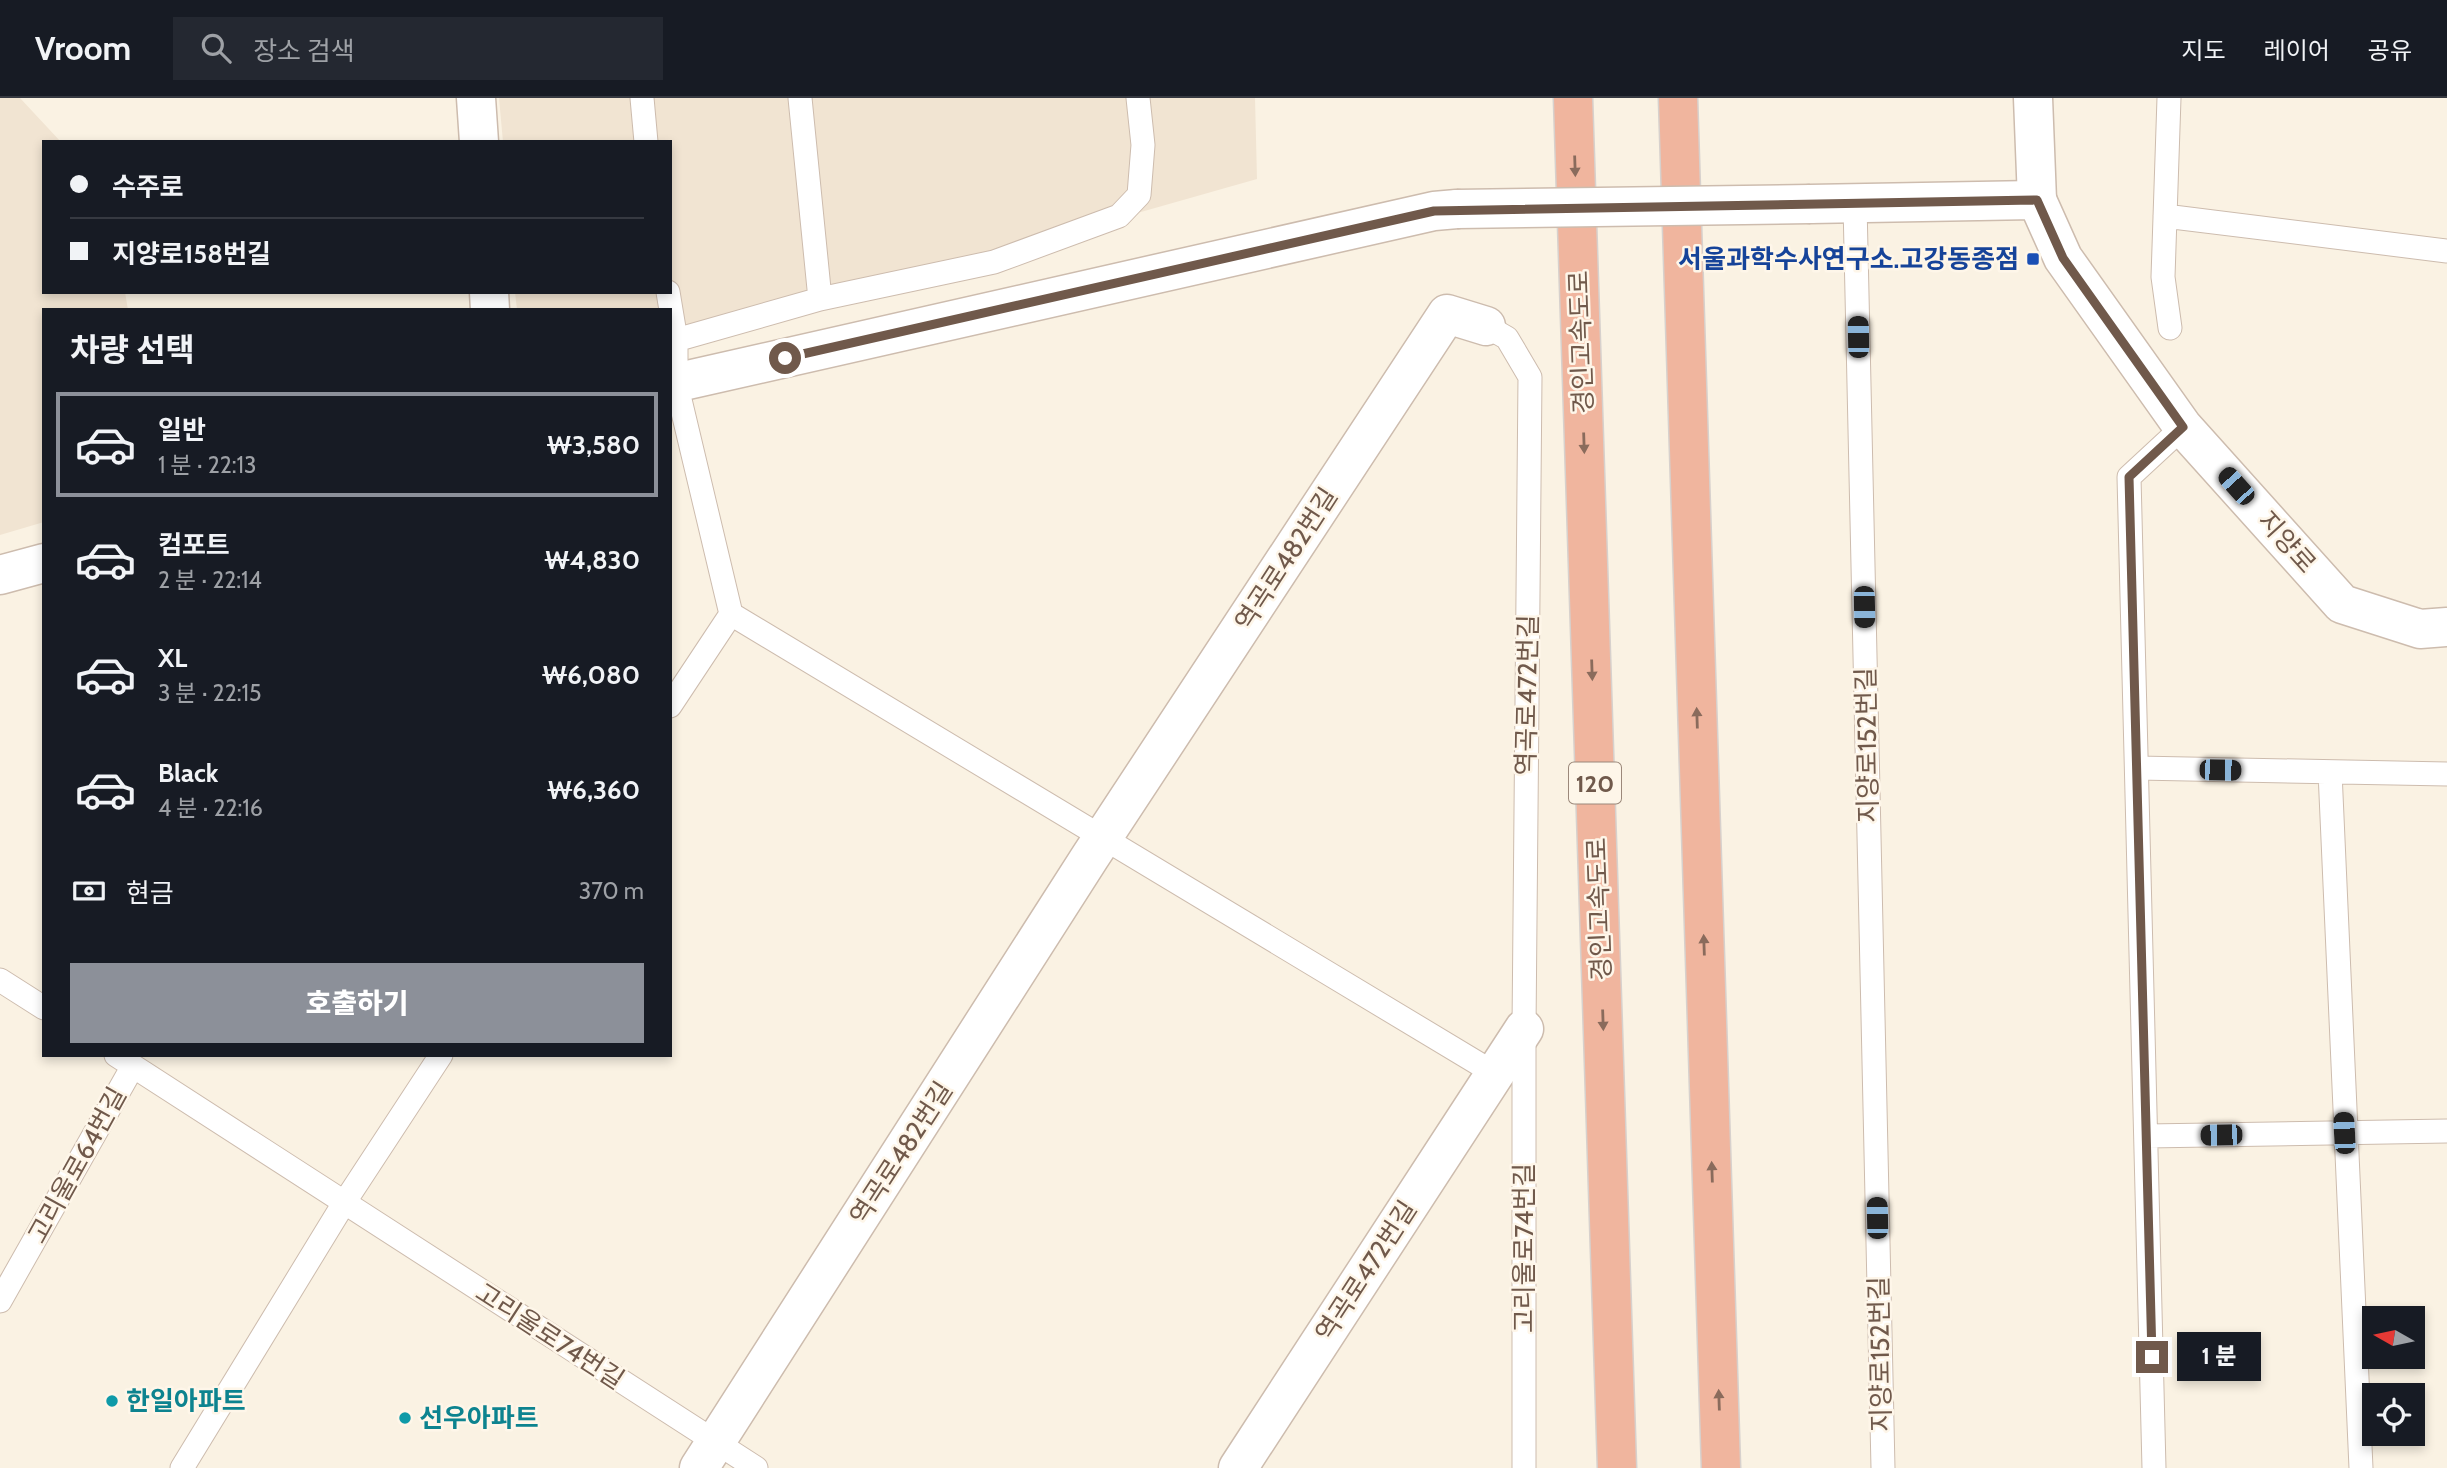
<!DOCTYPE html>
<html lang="ko">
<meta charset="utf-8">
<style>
body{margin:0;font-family:Cabin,"Noto Sans KR",sans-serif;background:#242831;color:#f1f3f6;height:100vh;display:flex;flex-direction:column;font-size:26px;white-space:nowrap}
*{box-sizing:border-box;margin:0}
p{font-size:23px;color:#9ea1a6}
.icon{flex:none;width:38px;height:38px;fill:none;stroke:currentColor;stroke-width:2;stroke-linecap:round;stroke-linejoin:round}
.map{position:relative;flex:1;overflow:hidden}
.sheet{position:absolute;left:42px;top:210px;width:630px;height:749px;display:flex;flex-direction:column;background:#171b24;border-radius:0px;box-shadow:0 4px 10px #0003}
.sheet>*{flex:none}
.top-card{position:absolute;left:42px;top:42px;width:630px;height:154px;border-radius:0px;box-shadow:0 4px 10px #0003;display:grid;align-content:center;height:154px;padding:0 28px;background:#171b24}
.needle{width:46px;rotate:279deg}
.fabs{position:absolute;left:2362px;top:1208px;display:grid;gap:14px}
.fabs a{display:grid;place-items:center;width:63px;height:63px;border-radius:0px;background:#171b24;box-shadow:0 4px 10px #0003;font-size:35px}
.end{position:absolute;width:32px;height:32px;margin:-16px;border:9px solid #70594b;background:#fff;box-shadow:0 0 0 4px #fff}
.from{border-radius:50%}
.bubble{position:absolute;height:49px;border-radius:0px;background:#171b24;box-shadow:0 4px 10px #0003;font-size:23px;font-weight:800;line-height:49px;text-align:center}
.car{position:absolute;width:21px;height:42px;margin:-21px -10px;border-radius:9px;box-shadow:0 0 5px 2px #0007;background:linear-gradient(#222 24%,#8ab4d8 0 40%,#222 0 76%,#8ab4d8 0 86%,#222 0)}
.top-card b{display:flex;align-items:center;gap:24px;height:66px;font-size:26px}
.top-card b+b{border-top:2px solid #363941}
.top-card i{width:18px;height:18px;background:#f1f3f6}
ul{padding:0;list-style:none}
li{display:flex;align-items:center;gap:21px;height:105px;margin:0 14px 10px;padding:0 14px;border:4px solid transparent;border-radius:0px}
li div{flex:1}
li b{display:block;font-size:26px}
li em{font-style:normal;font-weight:800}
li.active{border-color:#8c9099}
li>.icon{width:63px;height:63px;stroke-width:1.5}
h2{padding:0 28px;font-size:32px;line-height:84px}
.pay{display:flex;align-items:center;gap:18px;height:77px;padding:0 28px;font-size:26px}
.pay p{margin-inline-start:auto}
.action{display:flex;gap:14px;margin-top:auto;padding:14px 28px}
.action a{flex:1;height:80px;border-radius:0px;background:#8c9099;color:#fff;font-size:28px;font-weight:800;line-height:80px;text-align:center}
header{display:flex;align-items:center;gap:42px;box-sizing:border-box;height:98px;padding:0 35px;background:#171b24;border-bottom:2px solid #363941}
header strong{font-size:33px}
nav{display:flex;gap:38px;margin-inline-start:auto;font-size:24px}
.search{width:490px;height:63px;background:#242831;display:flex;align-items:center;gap:18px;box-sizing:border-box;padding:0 24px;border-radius:0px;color:#9ea1a6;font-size:26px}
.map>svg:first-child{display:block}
.residential{fill:#f1e4d2}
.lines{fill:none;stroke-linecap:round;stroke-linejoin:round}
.service-casing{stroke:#cdbcae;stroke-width:25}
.minor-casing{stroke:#cdbcae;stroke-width:41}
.tertiary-casing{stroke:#cdbcae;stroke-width:41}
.motorway-casing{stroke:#d7d1cd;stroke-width:41}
.service{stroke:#fff;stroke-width:23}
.minor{stroke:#fff;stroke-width:38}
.tertiary{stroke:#fff;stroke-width:38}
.motorway{stroke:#f0b59e;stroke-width:38}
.minor-bridge-casing{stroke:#cdbcae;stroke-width:41;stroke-linecap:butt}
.minor-bridge{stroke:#fff;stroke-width:38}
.oneway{fill:#8a6b5c}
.route{stroke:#70594b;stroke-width:9}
.transit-dot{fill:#1a4fb4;stroke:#fef6e9;stroke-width:2.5}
.culture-dot{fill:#0f9aa8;stroke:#fef6e9;stroke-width:2.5}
.labels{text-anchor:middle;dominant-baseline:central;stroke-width:5;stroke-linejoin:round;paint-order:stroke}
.shield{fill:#fef6e9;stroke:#9b887a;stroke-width:2}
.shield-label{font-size:24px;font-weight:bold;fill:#70594b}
.transit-label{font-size:26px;font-weight:bold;fill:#164399;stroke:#fef6e9;text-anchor:end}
.street-label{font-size:26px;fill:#70594b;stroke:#fef6e9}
.culture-label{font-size:26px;font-weight:bold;fill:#0d838f;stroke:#fef6e9;text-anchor:start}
</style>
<header>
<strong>Vroom</strong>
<div class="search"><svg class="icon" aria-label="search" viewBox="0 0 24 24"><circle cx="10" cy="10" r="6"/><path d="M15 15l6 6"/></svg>장소 검색</div>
<nav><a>지도</a><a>레이어</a><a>공유</a></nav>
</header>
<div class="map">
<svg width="2447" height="1370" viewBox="0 0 2447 1370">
<rect width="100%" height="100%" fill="#faf2e3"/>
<!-- residential -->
<path class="residential" d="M0,0H20L61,44H44V194H125L128,212H44V424L0,437Z
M499,0H1255L1257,81L670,248V212H517L515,194H670V44H503Z"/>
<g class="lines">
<defs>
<path id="service" d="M642,0L646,44
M800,0L820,201
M2169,0L2163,179L2170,230
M1855,106L1883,1370
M2165,118L2447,153
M668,194L676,242V285L731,516
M1486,228L1507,240L1530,279L1524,931V1370
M676,242L820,201L994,164L1119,118L1139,97L1143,47L1138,0
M731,516L1494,975
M670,608L731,516
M2138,670L2447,676
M2330,674L2361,1370
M0,882L44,910
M116,957L756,1370
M2147,1038L2447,1033
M0,1203L133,968
M182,1370L344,1105L441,957
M2154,1370L2129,379L2183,329"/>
<path id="minor" d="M476,0L479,44
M1810,106L2037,102L2063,160L2183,329L2342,506L2420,531L2447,529
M489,194L490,212
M670,286L1434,113L1457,111
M0,477L44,465
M699,1370L1090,759L1447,216L1486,228
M1238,1370L1524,931"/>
<path id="tertiary" d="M2033,0L2037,102"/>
<path id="motorway" d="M1573,0L1617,1370
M1678,0L1721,1370"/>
</defs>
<!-- service casing -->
<use href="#service" class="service-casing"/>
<!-- minor casing -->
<use href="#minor" class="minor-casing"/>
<!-- tertiary casing -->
<use href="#tertiary" class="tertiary-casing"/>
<!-- motorway casing -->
<use href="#motorway" class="motorway-casing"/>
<!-- service -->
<use href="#service" class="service"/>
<!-- minor -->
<use href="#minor" class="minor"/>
<!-- tertiary -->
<use href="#tertiary" class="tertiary"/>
<!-- motorway -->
<use href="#motorway" class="motorway"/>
<defs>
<path id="minor-bridge" d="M1457,111L1810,106"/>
</defs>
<!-- minor-bridge casing -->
<use href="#minor-bridge" class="minor-bridge-casing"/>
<!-- minor-bridge -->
<use href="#minor-bridge" class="minor-bridge"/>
</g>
<!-- one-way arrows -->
<defs><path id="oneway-solid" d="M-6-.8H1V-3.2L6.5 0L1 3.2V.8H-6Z" transform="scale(1.75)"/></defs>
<g class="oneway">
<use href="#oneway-solid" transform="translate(1575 68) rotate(88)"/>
<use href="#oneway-solid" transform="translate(1584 345) rotate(88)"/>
<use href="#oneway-solid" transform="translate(1592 572) rotate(88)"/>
<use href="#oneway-solid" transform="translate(1697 620) rotate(-92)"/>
<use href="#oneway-solid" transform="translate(1704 847) rotate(-92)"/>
<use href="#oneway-solid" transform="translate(1603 922) rotate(88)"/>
<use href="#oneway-solid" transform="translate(1712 1074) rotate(-92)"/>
<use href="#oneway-solid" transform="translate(1719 1302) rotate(-92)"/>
</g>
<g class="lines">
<!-- route -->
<path class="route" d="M785,260L1434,113L2037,102L2063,160L2183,329L2129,379L2152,1259"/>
</g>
<!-- markers -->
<rect class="transit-dot" x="2026" y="154" width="14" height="14" rx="3.5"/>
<g class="culture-dot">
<circle cx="112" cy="1303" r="7"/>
<circle cx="405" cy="1320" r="7"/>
</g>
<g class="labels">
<!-- shield labels -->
<rect class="shield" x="1569" y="664.5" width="52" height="41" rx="5"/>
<g class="shield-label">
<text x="1595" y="685">120</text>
</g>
<!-- transit labels -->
<g class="transit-label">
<text x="2019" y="161">서울과학수사연구소.고강동종점</text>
</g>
<!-- street labels -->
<g class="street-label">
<text transform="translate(1581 244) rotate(-92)">경인고속도로</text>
<text transform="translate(2287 444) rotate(48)">지양로</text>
<text transform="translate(1286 461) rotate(-57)">역곡로482번길</text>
<text transform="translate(1527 597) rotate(-89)">역곡로472번길</text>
<text transform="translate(1867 647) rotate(-91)">지양로152번길</text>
<text transform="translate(1599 811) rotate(-92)">경인고속도로</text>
<text transform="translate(901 1055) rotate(-57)">역곡로482번길</text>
<text transform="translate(77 1067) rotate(-61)">고리울로64번길</text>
<text transform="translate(1524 1150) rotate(-90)">고리울로74번길</text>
<text transform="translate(1366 1173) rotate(-57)">역곡로472번길</text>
<text transform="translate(550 1238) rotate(33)">고리울로74번길</text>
<text transform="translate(1880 1256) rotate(-91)">지양로152번길</text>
</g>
<!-- culture labels -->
<g class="culture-label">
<text x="126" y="1303">한일아파트</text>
<text x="419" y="1320">선우아파트</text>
</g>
</g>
</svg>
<div class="fabs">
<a><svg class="needle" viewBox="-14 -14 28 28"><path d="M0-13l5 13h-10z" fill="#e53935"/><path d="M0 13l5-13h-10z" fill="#9ea1a6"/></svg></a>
<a><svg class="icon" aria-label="locate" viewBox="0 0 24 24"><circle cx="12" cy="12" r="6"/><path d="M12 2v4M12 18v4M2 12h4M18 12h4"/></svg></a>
</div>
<i class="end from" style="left:785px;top:260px"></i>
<i class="end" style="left:2152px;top:1259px"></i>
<div class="bubble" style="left:2177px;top:1234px;width:84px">1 분</div>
<i class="car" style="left:1858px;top:239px;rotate:359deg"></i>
<i class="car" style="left:2236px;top:388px;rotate:318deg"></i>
<i class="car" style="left:1864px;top:509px;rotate:179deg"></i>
<i class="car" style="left:2220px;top:672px;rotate:91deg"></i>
<i class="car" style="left:2344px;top:1035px;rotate:357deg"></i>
<i class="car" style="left:2221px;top:1037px;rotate:269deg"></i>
<i class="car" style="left:1877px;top:1120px;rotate:359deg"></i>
<div class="top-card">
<b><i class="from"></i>수주로</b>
<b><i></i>지양로158번길</b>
</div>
<section class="sheet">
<h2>차량 선택</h2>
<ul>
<li class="active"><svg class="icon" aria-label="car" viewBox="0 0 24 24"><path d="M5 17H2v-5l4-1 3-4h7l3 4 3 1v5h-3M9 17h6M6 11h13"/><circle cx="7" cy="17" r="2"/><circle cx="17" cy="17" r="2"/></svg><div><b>일반</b><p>1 분 · 22:13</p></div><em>₩3,580</em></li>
<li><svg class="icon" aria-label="car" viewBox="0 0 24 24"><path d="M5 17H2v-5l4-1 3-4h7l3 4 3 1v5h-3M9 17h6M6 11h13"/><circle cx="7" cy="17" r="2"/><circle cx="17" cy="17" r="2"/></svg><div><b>컴포트</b><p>2 분 · 22:14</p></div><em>₩4,830</em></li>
<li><svg class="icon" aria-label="car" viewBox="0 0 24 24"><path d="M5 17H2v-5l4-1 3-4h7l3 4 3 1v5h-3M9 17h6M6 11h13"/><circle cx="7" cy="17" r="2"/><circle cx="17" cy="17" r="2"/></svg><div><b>XL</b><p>3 분 · 22:15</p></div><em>₩6,080</em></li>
<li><svg class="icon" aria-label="car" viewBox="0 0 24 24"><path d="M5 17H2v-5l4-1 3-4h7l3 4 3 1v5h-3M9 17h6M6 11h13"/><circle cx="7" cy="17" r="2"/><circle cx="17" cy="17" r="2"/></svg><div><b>Black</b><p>4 분 · 22:16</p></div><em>₩6,360</em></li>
</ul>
<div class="pay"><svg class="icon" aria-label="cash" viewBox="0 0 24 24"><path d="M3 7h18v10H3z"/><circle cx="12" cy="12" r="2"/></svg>현금<p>370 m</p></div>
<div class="action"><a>호출하기</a></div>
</section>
</div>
